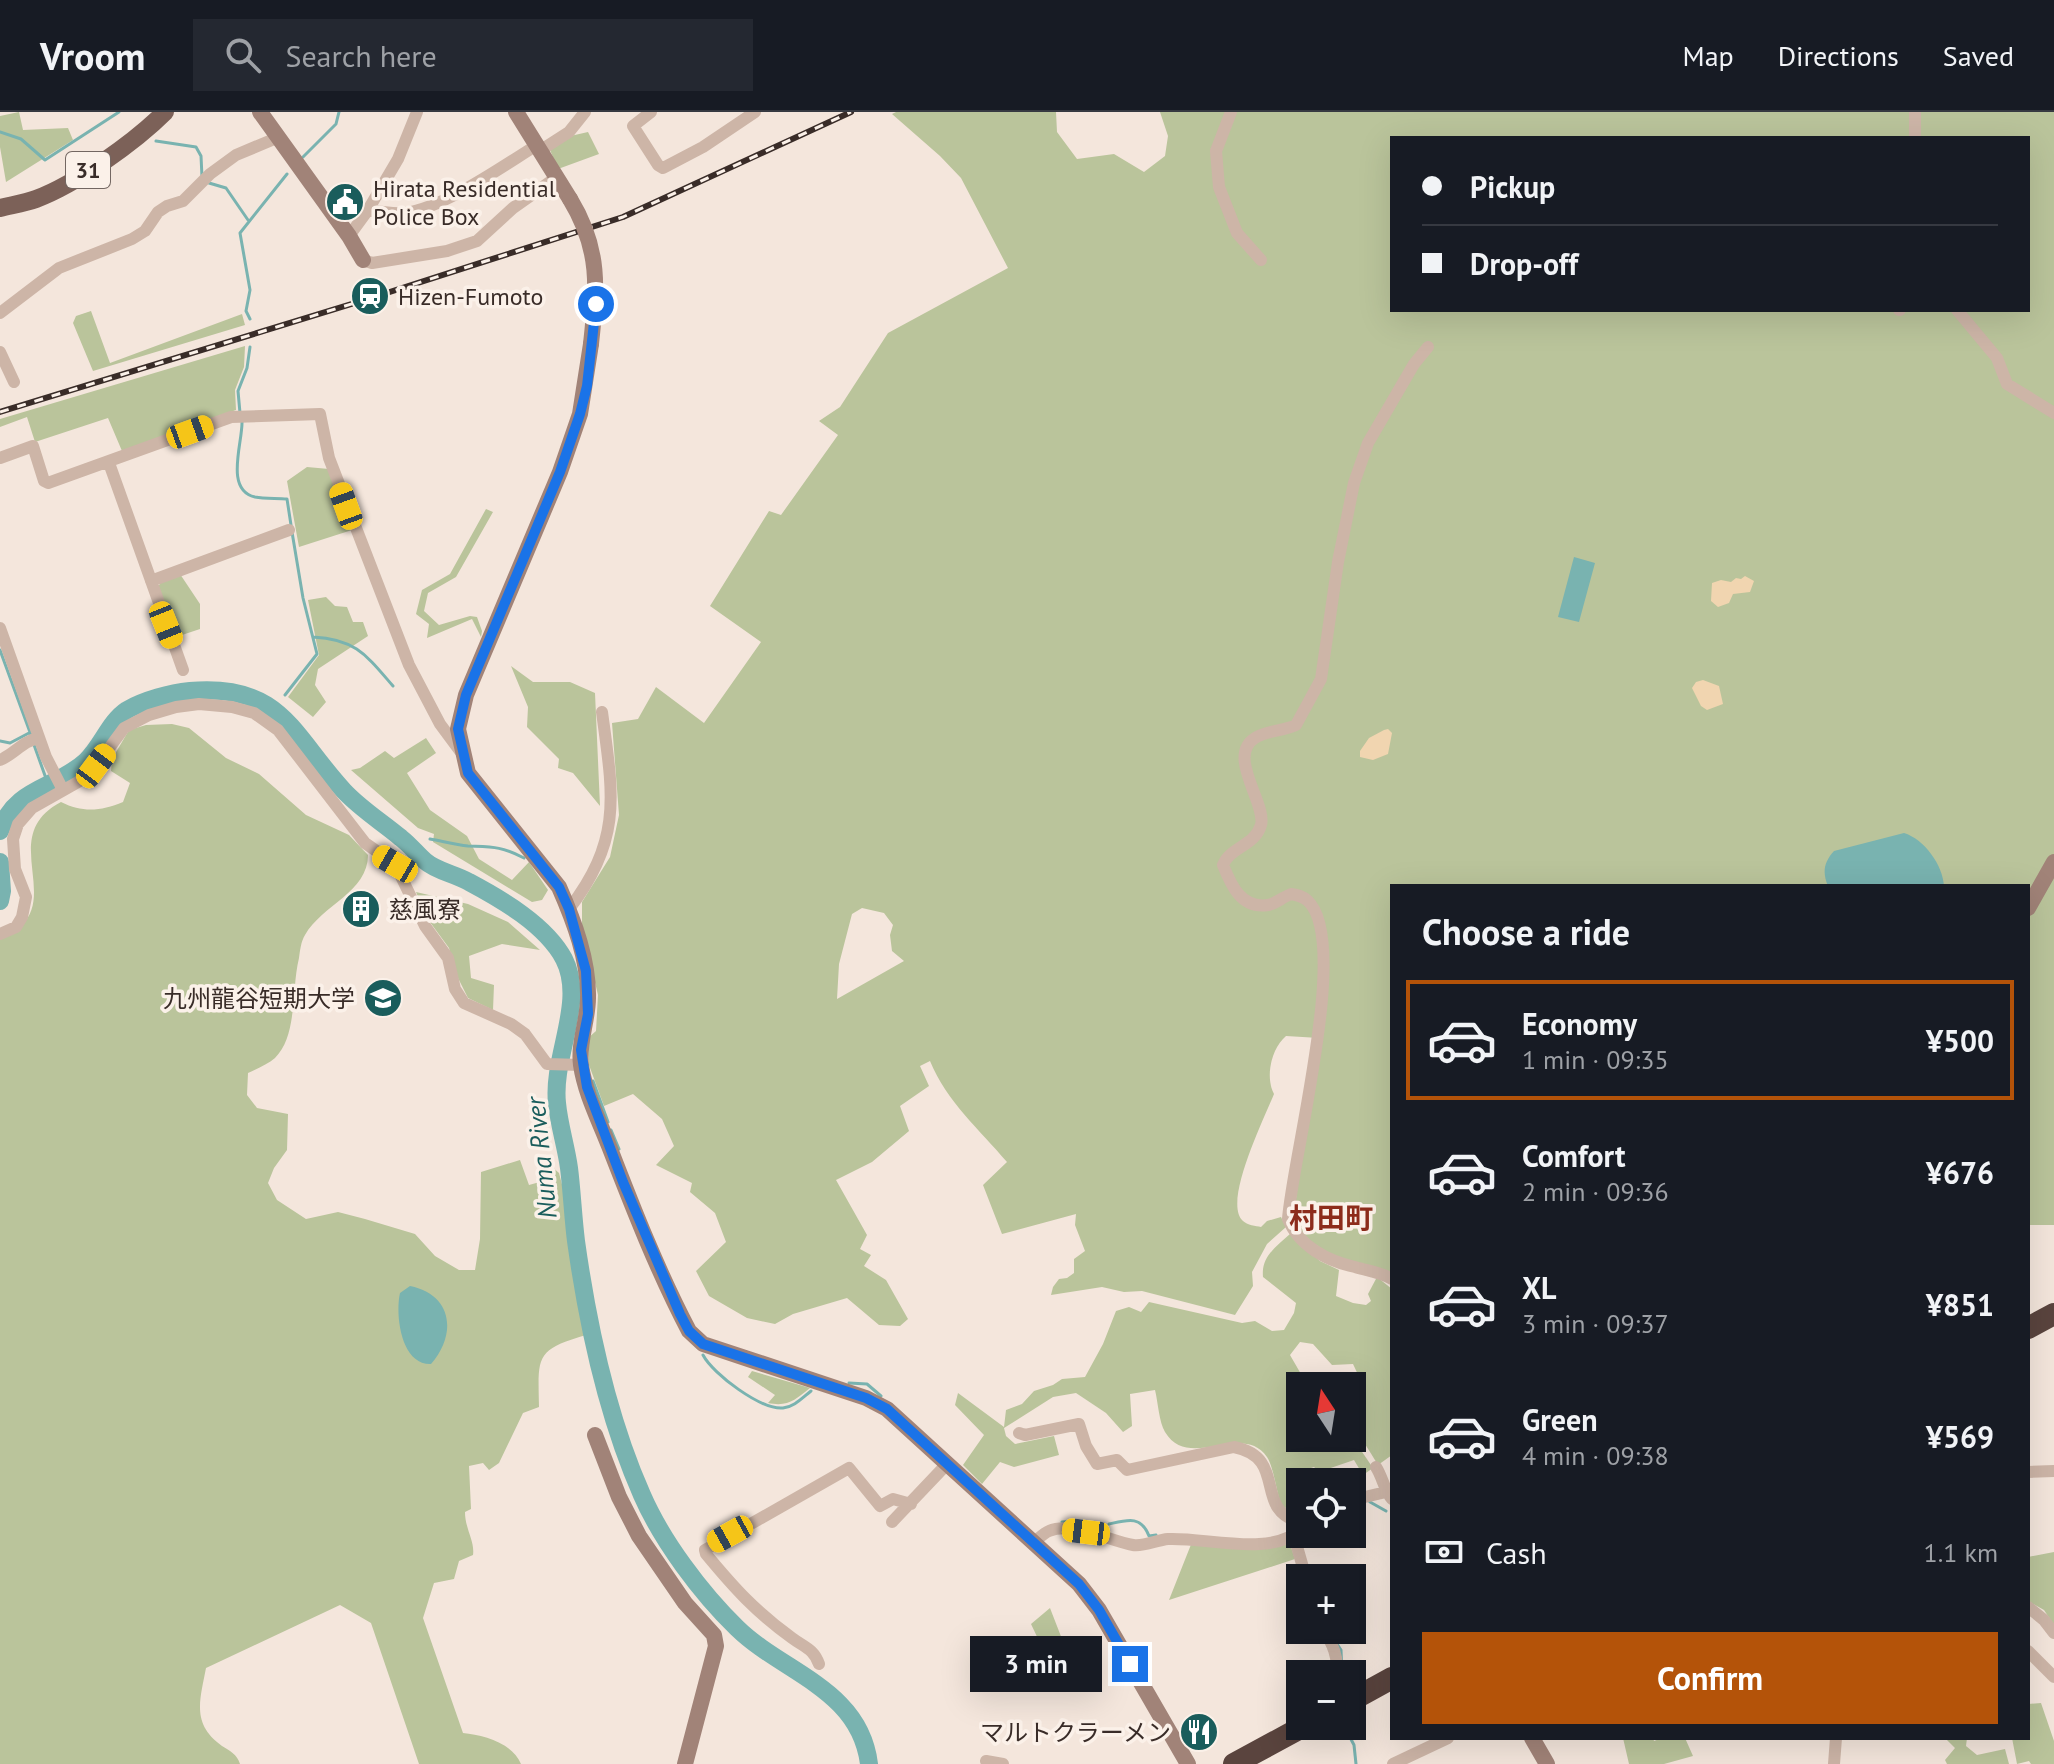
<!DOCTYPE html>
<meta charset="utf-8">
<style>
body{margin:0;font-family:"PT Sans","Noto Sans JP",sans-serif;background:#242831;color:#f1f3f6;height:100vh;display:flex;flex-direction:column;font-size:30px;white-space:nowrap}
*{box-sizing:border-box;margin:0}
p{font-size:26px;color:#9ea1a6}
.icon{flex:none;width:44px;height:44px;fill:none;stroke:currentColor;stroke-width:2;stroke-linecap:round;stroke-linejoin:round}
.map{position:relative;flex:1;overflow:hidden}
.sheet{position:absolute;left:1390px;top:772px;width:640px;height:856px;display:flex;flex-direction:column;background:#171b24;border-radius:0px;box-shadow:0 8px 32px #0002}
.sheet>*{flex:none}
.banner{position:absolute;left:1390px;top:24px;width:640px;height:176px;border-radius:0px;box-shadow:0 8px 32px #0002;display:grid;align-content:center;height:176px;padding:0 32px;background:#171b24}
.needle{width:52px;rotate:348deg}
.buttons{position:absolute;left:1286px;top:1260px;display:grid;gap:16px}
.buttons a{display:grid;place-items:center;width:80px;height:80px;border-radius:0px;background:#171b24;box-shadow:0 8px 32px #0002;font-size:40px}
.end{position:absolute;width:36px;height:36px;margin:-18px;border:10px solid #1a73e8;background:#fff;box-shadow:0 0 0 4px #fff}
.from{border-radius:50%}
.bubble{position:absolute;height:56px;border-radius:0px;background:#171b24;box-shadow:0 8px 32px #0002;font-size:26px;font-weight:700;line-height:56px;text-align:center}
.car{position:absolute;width:24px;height:48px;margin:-24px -12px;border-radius:10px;box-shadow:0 0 6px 2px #0007;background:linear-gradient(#f5c518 24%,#345 0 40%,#f5c518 0 76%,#345 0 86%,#f5c518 0)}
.banner b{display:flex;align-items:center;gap:28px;height:76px;font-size:30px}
.banner b+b{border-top:2px solid #363941}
.banner i{width:20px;height:20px;background:#f1f3f6}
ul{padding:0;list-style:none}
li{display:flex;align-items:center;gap:24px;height:120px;margin:0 16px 12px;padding:0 16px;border:4px solid transparent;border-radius:0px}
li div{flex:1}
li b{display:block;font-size:30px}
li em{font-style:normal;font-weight:700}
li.on{border-color:#b45309}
li>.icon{width:72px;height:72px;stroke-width:1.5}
h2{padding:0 32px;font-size:36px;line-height:96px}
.pay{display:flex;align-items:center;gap:20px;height:88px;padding:0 32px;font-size:30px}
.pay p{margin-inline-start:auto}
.primary-button{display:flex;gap:16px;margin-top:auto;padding:16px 32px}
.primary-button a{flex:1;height:92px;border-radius:0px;background:#b45309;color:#fff;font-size:32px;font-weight:700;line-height:92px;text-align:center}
header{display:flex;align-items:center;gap:48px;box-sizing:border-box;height:112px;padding:0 40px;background:#171b24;border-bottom:2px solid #363941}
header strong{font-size:38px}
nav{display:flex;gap:44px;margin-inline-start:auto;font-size:28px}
.search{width:560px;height:72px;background:#242831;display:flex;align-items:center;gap:20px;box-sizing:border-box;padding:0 28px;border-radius:0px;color:#9ea1a6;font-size:30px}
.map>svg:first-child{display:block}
.green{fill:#bac49b;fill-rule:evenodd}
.sand{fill:#f1d5b0}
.water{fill:#79b3b0}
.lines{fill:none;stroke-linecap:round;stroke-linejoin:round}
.stream{stroke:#79b3b0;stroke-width:3}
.river{stroke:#79b3b0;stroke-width:18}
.street{stroke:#cdb5a7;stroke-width:12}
.secondary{stroke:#a18378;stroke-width:16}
.primary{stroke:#7c6158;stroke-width:18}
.highway{stroke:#5a443e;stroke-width:22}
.rail-casing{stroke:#392c28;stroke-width:6}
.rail{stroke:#fbf1e9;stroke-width:3;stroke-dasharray:9;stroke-linecap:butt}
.secondary-bridge{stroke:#a18378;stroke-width:16}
.route{stroke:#1a73e8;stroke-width:10}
.labels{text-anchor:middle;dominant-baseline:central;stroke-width:7;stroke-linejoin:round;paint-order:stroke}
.shield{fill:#fbf1e9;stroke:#736762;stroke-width:2}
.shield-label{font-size:22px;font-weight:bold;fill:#392c28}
.poi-label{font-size:24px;fill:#392c28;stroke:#fbf1e9;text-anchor:start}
.water-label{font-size:26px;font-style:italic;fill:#1a5d5c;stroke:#fbf1e9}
.quarter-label{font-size:28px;font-weight:bold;fill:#8d2c1b;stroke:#fbf1e9}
</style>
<header>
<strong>Vroom</strong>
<div class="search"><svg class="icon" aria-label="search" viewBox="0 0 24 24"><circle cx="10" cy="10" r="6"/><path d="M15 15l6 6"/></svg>Search here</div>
<nav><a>Map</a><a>Directions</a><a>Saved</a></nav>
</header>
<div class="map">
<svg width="2054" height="1652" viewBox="0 0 2054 1652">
<rect width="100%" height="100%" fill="#f4e6dc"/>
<!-- green -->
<path class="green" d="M19,0L23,18L68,16L73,28L6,70L0,35V4Z
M896,0H1056L1057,20L1077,47L1114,42L1144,60L1165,44L1168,24L1160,0H2054V1113H2028V774H1392V1166L1333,1144L1307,1127L1293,1107L1319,926L1286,924C1271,937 1265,965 1274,982C1265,1005 1222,1091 1243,1109C1247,1113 1256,1114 1261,1115L1267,1109L1281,1105L1286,1115L1267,1132L1252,1160L1253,1174L1235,1203L1142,1179L1124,1180L1102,1175L1051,1183L1053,1175L1059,1167L1067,1166L1074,1161V1147L1085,1139L1075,1113L1076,1102L1002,1122L983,1073L1007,1050C979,1017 947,990 930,949L920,954L929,974L900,994L909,1019L872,1050L836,1068L867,1123L860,1137L871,1143L864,1154L886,1168L908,1207L900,1214L879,1213L847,1186L793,1202L775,1212L747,1206L709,1184L696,1159L726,1130L715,1101L690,1080L692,1071L656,1053L674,1034L662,1007L633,982L604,994L589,953L588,926L596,919L598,883L582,816V790L610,745L619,703L612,611L638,607L656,575L704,611L761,530L710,494L769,399L781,403L838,323L819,309L840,295L888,221L1008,156L961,66L940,44L892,2ZM1392,26H2028V198H1392ZM862,796L884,801L893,813L890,823L892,839L904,849L837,887L839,852L852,802Z
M588,20L599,42L558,57L550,38L566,25Z
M91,199L110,251L242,202L245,213L93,259L73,211L76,204Z
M245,234L244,255L235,278L236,298L122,339L108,306L35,330L27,305L0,315V307Z
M307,355L329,357L352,418L299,435L287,369Z
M486,397L493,400L456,465L428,481L424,499L439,513L470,504L477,505L482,519L481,525L472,507L427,526L429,512L416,502L422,478L450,462Z
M180,462L200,492V517L176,525L158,475L161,470Z
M326,485L335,494L347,495L353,510H363L368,524L318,557L315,573L326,590L313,605L288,585L319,543L308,488Z
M511,554L533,570H570L595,581L600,694L573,661L558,656L559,647L527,615L528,595Z
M172,612L189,616L226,646L259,662L306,703L349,723L368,743C368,780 322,793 305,823C301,829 300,839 299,846C291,878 298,923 275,946C268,952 257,957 248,961L247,983L257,996L288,1002L287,1038L274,1056L268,1071L277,1088L306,1107L338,1100L365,1107L415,1122L435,1144L459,1158H475L480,1127L481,1060L520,1048L529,1073L547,1068L544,1055L550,1053L559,1061L569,1099L586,1223C535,1238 538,1244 539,1295L523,1301L499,1351L489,1358L483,1351L469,1354L471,1397L465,1400C465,1417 475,1429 473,1443L459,1449L454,1467L434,1471L423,1506L463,1621C483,1623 513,1631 521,1652H419L371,1511L340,1493L206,1556C200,1588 191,1612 222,1634C230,1639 237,1642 240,1652H0V826C7,822 16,819 21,814C57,780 0,722 61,690C83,701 101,699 123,690L130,671L111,659L112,647L129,618L146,613Z
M426,626L436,641L407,661L430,698L467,724L479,747L512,768L529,750L548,778L542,788L532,790L433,730L434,722L418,716L351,658L360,656L385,639L394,646Z
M416,780L468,792L508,810L540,838L502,832L469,844L471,866L494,873L493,898L468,886L455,860L449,836L427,806Z
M1290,1122L1320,1149L1339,1158L1336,1184L1353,1191L1366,1193L1371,1189L1368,1182L1377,1165L1392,1177V1343L1378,1353C1362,1325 1339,1301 1361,1269L1353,1252L1332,1253L1313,1232L1300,1230L1290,1243L1305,1269L1300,1274L1296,1287L1300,1293V1326L1352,1325L1373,1356L1363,1363L1354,1348L1319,1360L1314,1355L1299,1360L1303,1370H1300V1405L1281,1393C1277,1381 1273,1353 1267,1345C1242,1309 1189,1360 1165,1320C1159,1310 1158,1290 1155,1278L1130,1282L1132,1314L1123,1320L1106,1301L1076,1281L1053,1285L1004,1316L1006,1324L1015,1332L1054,1324L1059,1343L1014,1355L1000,1350L982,1372L963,1353L984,1323L955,1293L958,1281L1004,1315L1006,1298L1022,1292L1034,1279L1053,1273L1062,1267L1085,1265L1103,1232L1116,1199L1129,1195L1141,1200L1149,1190L1242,1211L1255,1209L1272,1219L1284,1218L1294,1201L1296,1191L1263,1165C1261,1144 1276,1135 1290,1122Z
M752,1259L810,1276C795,1288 788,1295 768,1291L775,1283L748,1265Z
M1289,1429L1295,1447L1169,1488L1192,1430Z
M2054,1440V1513L2044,1498L2028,1489V1445Z
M1050,1496L1067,1540L1049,1550L1031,1512Z
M2041,1591L2054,1629V1652H2031L2029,1649L2017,1652L2012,1626H2028V1592Z
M1623,1626H1653L1654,1629L1662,1626H1685L1693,1644L1664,1652H1629Z
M1945,1626H1967L1966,1634L1977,1643L2005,1637L2009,1652H1947L1945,1648L1955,1636Z"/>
<!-- sand -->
<path class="sand" d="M1745,464L1754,469L1750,480L1733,482L1729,491L1718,495L1711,489L1712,471L1721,468L1731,470L1736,466L1741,467Z
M1703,568L1719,574L1723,592L1707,598L1701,594L1692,576L1696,570Z
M1384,618L1388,617L1392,621L1388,642L1373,648L1360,645V639L1369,626Z"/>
<!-- water -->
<path class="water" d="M1574,445L1595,451L1579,510L1558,505Z
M1904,721C1924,727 1943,753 1944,774H1828C1822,760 1824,750 1834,739Z
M410,1174C453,1183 457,1222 431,1252C401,1253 395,1203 400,1181Z"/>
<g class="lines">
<!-- stream -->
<path class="stream" d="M0,20L21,27L45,48L119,0
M156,29L196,35L201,44L202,65
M303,45L336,12L339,0
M209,71L226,76L248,108
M250,207L246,199L250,178L240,121L287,62
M240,301L238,279L247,256L250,235
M242,309C243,330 224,378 255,385C265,387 277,386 287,387L291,413
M313,525C356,527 367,544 393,574
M0,538L31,623
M285,583L317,542L303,486L292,420
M0,629L10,631L29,621
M33,630L48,672
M430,727C442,729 455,733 468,734C492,735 501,734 524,746
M593,969L608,1010
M611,1018L619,1037
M703,1243C713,1262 761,1298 783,1296C794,1295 802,1286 811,1279
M849,1271L867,1272L881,1284
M1370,1390L1386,1399
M1062,1410C1074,1408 1085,1415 1097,1413
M1109,1412C1127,1408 1141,1403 1149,1424L1156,1423
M1337,1532L1341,1538L1342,1562
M1344,1614L1354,1633L1356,1652"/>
<!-- river -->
<path class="river" d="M0,719C15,675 56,677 86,649C102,634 109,610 127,598C145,588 170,581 190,579C282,571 292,623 344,679C362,698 382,710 401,726C410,733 417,742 425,749C436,759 455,762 469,770C501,787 546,813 564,847C586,890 552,944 557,991C559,1013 566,1034 569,1056C572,1080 573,1105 576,1129C588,1215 607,1304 642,1383C662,1429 701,1481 737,1516C783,1561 860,1577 869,1652
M0,750L2,779L0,789"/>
<!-- street -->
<path class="street" d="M651,0L633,14L658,53L663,56L703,35L755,0
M1231,0L1216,39L1219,75L1237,121L1261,148
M1915,0V26
M541,38L569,20L585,0
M368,98C380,100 393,102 405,101C444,96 503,54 537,33
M349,124L368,98L398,47L417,0
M363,148L372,151L447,139L477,129L513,96L557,65
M1899,198H1900
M1957,198L1997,246L2007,272L2054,301
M0,201L59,156L132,127L145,119L158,100L167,94L183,89L210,62L236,43L279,25
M0,240L14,270
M0,346L33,334L44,369L48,371L231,305L320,302L329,346L409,553L440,612L460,639
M109,351L183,558
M151,469L289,418
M0,516L46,645L63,678
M0,648C15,642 22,629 39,626
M569,797C623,727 613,682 602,600
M0,822L16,815L22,805L26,785L15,757L13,727L18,712L32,696L78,670L96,654L124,616L149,603L176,595L199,592L232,595L254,601L278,618L365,731L395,752L425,814L448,846L455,877L464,891L511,912L525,922L547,952L581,953
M1392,1167C1380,1160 1368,1159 1355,1155C1327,1149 1299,1134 1288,1107C1292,1046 1351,830 1308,789C1303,784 1297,783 1291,782C1283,785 1275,792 1268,793C1241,797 1231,773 1223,753C1230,735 1255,734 1261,713C1267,692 1226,644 1255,626C1267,618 1284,619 1296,613L1321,567L1338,450L1354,371L1368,331L1414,252L1428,235
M1019,1321L1025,1323L1079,1312L1086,1334L1097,1352L1117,1348L1127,1358L1234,1335C1289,1346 1252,1398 1300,1410
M1376,1355C1383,1366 1384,1378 1392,1387
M2028,1360L2054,1359
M1352,1388L1386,1380
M892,1410L947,1352
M1294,1424L1306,1466
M1034,1430C1038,1427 1044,1421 1049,1419C1072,1409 1110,1429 1133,1433C1143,1435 1157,1428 1168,1427C1205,1425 1271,1445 1300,1418
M2028,1495L2044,1508L2054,1521
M1323,1518C1332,1530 1340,1547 1335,1562
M2028,1539L2054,1565
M819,1552C814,1537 804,1535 792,1526C755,1499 735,1477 706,1442L705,1438L849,1356L880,1394L893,1387L911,1392
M986,1649L1003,1652
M1393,1652L1448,1626
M1834,1652L1836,1626"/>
<!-- secondary -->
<path class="secondary" d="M260,0L349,124L363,148
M516,0L570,87
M591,232L580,302L560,360L466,583L458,617L468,661L559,775C574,809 589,849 588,886C588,908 578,931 581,953C585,981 599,1008 609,1034C633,1096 658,1160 689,1219L703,1232L866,1286L887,1297L1079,1472L1099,1498L1188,1652
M2028,796L2054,750
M595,1323L619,1385L639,1424L685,1491L714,1523L716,1534L685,1652
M1532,1626L1547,1652"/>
<!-- primary -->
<path class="primary" d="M0,96C12,93 25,91 36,87C76,72 135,30 165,0"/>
<!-- highway -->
<path class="highway" d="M2028,1216L2054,1202
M1352,1588L1392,1566
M1234,1652L1304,1614"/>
<defs>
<path id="rail" d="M0,300L371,186L623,105L851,0"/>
</defs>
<!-- rail casing -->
<use href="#rail" class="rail-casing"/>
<!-- rail -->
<use href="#rail" class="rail"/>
<!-- secondary-bridge -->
<path class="secondary-bridge" d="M570,87C601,138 597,176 591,232"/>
</g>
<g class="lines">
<!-- route -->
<path class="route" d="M596,192L587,274L580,302L560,360L466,583L458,617L468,661L559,775L569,797L586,859L588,902L581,938L587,975L623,1070L680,1202L689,1219L703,1232L866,1286L887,1297L1079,1472L1099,1498L1130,1552"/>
</g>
<!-- icons -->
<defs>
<symbol id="civic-disc" viewBox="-11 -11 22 22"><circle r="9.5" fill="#1a5d5c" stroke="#fbf1e9"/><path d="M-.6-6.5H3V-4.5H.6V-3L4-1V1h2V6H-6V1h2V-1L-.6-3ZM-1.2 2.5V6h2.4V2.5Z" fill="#fff"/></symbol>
<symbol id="station-disc" viewBox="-11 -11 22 22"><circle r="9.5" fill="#1a5d5c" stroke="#fbf1e9"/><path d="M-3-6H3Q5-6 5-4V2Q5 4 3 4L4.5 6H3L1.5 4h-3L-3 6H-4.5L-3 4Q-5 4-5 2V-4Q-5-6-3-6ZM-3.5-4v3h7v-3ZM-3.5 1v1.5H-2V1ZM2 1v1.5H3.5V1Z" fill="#fff"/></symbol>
<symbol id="building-disc" viewBox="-11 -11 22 22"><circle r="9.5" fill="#1a5d5c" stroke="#fbf1e9"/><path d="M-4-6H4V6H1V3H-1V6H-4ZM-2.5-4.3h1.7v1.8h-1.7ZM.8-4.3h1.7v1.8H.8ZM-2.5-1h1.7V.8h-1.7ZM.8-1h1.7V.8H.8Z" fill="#fff"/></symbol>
<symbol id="university-disc" viewBox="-11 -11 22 22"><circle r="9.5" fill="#1a5d5c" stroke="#fbf1e9"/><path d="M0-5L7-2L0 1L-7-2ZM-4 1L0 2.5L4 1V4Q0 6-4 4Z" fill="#fff"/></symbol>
<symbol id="restaurant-disc" viewBox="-11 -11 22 22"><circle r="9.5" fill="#1a5d5c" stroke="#fbf1e9"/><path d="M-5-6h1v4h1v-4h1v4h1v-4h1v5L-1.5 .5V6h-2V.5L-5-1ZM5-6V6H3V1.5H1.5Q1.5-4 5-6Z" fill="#fff"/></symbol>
</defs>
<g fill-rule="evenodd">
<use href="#civic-disc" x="323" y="68" width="44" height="44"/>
<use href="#station-disc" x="348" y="162" width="44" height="44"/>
<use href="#building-disc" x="339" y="775" width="44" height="44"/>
<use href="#university-disc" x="361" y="864" width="44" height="44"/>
<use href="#restaurant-disc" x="1177" y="1598" width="44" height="44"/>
</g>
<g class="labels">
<!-- shield labels -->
<rect class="shield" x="66" y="40" width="44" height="36" rx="6"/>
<g class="shield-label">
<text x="88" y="58">31</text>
</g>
<!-- poi labels -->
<g class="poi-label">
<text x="373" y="76">Hirata Residential<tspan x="373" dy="28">Police Box</tspan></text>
<text x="398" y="184">Hizen-Fumoto</text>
<text x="389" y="797">慈風寮</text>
<text x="355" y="886" text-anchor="end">九州龍谷短期大学</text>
<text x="1171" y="1620" text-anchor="end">マルトクラーメン</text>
</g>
<!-- water labels -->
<g class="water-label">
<text transform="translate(541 1046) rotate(-96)">Numa River</text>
</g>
<!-- quarter labels -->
<g class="quarter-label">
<text x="1331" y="1105">村田町</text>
</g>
</g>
</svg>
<div class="buttons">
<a><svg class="needle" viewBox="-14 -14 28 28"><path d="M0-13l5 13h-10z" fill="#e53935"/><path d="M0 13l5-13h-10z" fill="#9ea1a6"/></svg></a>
<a><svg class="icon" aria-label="locate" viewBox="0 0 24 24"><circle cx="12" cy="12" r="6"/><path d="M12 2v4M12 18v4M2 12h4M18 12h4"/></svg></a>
<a>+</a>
<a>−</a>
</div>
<i class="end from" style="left:596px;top:192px"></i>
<i class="end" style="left:1130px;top:1552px"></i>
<div class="bubble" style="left:970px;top:1524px;width:132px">3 min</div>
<i class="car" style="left:190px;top:320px;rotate:70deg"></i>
<i class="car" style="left:346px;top:394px;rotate:340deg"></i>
<i class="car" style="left:166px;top:513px;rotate:158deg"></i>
<i class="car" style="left:96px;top:654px;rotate:37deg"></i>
<i class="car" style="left:395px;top:752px;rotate:300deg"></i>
<i class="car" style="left:1086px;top:1420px;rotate:277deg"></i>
<i class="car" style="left:730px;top:1422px;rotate:241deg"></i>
<div class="banner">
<b><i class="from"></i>Pickup</b>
<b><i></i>Drop-off</b>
</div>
<section class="sheet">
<h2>Choose a ride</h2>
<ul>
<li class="on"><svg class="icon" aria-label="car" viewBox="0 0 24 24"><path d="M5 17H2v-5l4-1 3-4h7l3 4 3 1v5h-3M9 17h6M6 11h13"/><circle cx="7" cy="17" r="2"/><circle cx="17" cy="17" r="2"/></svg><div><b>Economy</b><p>1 min · 09:35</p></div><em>¥500</em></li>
<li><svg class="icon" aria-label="car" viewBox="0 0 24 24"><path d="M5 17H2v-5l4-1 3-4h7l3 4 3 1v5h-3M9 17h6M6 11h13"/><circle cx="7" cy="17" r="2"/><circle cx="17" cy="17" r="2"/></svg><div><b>Comfort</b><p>2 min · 09:36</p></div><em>¥676</em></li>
<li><svg class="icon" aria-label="car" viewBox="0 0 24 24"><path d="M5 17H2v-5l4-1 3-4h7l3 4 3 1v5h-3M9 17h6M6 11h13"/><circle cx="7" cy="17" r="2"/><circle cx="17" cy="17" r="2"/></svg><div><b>XL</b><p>3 min · 09:37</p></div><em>¥851</em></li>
<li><svg class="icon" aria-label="car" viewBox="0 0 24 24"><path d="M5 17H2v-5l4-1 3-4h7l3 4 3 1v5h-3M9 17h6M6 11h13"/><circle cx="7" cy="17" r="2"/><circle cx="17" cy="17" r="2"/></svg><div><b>Green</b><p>4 min · 09:38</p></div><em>¥569</em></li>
</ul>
<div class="pay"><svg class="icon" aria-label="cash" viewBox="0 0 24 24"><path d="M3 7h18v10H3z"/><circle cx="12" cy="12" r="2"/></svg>Cash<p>1.1 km</p></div>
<div class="primary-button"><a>Confirm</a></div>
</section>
</div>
